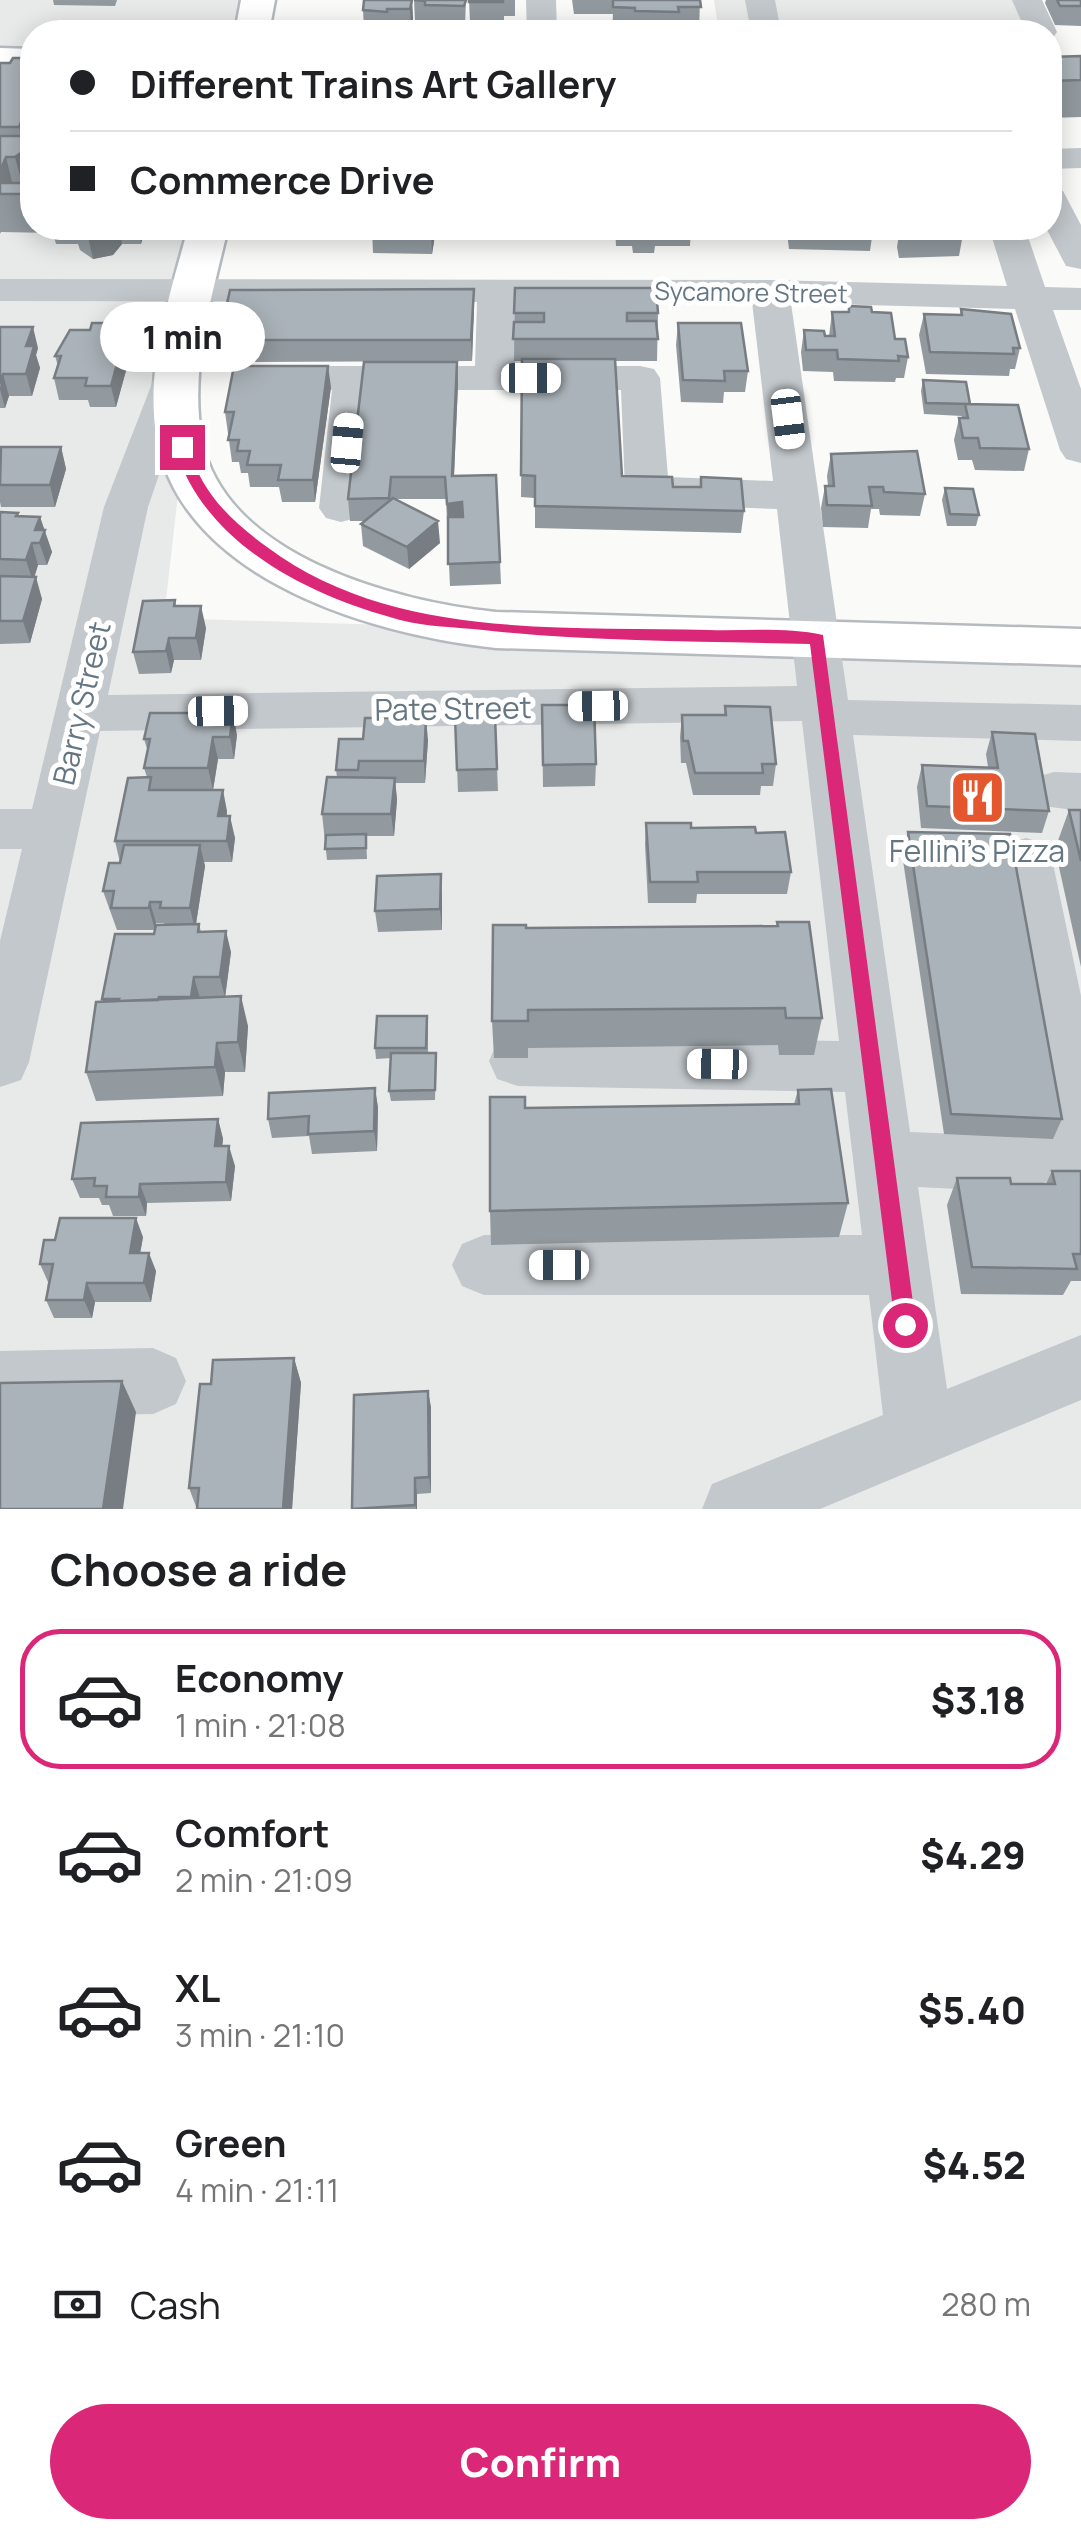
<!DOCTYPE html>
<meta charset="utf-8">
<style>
body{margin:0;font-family:Manrope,sans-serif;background:#f2f2f2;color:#202124;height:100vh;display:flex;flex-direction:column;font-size:38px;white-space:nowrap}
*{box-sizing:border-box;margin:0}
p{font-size:32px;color:#757577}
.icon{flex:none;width:55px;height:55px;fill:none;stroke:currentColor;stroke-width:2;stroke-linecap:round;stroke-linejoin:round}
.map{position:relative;height:1509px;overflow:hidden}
.drawer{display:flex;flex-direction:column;background:#fff;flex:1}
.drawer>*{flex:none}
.hud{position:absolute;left:20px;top:20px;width:1042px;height:220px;border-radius:40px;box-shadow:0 5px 25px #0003;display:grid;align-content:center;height:220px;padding:0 50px;background:#fff}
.end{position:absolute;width:45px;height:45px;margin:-22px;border:12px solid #db2777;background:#fff;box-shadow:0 0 0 5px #fff}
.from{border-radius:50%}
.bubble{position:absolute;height:70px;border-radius:35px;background:#fff;box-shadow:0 5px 25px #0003;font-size:32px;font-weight:800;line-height:70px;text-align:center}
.car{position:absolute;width:30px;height:60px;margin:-30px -15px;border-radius:12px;box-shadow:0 0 8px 2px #0007;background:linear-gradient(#fff 24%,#345 0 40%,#fff 0 76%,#345 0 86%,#fff 0)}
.hud b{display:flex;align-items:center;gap:35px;height:95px;font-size:38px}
.hud b+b{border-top:2px solid #e0e0e0}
.hud i{width:25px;height:25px;background:#202124}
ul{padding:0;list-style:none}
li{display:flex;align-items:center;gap:30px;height:140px;margin:0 20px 15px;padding:0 30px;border:5px solid transparent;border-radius:40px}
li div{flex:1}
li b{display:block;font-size:38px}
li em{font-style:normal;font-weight:800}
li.on{border-color:#db2777}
li>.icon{width:90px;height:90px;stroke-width:1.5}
h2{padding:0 50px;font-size:45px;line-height:120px}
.pay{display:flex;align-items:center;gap:25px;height:110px;padding:0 50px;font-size:38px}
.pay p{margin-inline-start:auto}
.primary-button{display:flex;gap:20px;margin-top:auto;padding:20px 50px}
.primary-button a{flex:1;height:115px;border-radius:60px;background:#db2777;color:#fff;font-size:40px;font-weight:800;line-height:115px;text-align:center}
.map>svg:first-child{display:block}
.built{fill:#e8e9e9}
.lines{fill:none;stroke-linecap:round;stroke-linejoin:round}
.major-casing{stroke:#b5babe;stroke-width:5}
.minor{fill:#c3c8cc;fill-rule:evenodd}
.major{fill:#fff;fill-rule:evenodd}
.wall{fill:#929a9f}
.shaded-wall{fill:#777d82}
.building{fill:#aab3b9;stroke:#777d82;stroke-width:2.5}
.route{fill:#db2777}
.labels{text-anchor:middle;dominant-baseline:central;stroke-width:10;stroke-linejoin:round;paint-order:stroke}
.far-street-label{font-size:25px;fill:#657683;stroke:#fff}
.street-label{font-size:30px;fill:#657683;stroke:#fff}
.poi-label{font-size:30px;fill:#657683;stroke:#fff}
</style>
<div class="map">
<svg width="1081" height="1509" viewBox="0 0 1081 1509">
<rect width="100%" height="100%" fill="#fafaf8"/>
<!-- built -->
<path class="built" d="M0,0H256L249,32H32V228H212L202,283L164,618L1081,647V1509H0Z
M714,0H1013L1026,32H719Z"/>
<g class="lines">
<defs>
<path id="major" d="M241,0H275L269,32H235Z
M0,48L32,49V69L0,68Z
M188,228H228C212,297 189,369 202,440C225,557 397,602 496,612L1081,629V665L496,648C366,634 162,574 154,415C150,352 172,288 188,228Z"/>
</defs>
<!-- major casing -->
<use href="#major" class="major-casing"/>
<!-- minor -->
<path class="minor" d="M526,0H556L557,32H527Z
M745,0H775L781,32H751Z
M1012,0H1042L1057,32L1052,39L1050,32H1026Z
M1081,148V168L1050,169V149Z
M1050,188L1063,191L1081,225V269L1066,266L1046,228H1050Z
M989,228H1025L1045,287L1081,288V310H1053L1081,389V463L1066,459L1060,450L1015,309L791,303L848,700L1081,705V741L853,735L910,1132L983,1135L1046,1129L1000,859L1007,844L1026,838L1045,844L1052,859L1081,996V1171C1028,1193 973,1190 918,1187L947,1389L1081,1335V1400L820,1509H702L712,1484L883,1415L869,1295H484L462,1286L452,1265L462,1244L484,1235H862L845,1092L518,1086L497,1079L489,1061L497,1043L518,1036L839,1041L802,721L100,731L29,1062L21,1080L0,1087V941L22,849H0V809H32L104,507L165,350L179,346L193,350L199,358L148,507L108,695L797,686L777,509L647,504L632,500L625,490L621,390H372L363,508L356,518L341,522L326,518L319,508L332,390L249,387L243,378L249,369L263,366H475L477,302L0,301V279L770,280L1007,286ZM515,302H752L773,481L668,477L660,378L654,369L640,366H515Z
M1054,772L1081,773V811L1036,805L1029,791L1036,777Z
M153,1348L176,1358L186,1381L176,1404L153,1414L0,1417V1351Z"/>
<!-- major -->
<use href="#major" class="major"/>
</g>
<!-- wall -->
<path class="wall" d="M53,0H117L115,6L54,5Z
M412,0L413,20L411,29H389L388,32L364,29L363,10Z
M414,0H466L465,25H426V21H415Z
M469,0H515V16H504V22H470Z
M572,0H700L699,32H612L613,14H574Z
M1046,0H1081V26L1055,25L1045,3Z
M1081,56V117L1050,118V57Z
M0,63L26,141L32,143V228H145L141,244H122L113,255L93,259L80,250L78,244H56L53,233L1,232L0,234Z
M372,228H436L432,254L373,253Z
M457,228H533V232H513L512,238H478V232H457Z
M615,228H691L690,246H655L654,253H633L632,246H616Z
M789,228H873V230L870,251L789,249L788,241Z
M898,228H963V234L959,256L899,258L897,247L899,234Z
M515,288L658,313L657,361H615L622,476L673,487H700L701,477L744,511L741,533L535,528V498L521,497L522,361H514Z
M474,289L472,361L223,362L219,340Z
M849,306L872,312L895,339L908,357L904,378H896L895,382L834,381L833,372L803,371L801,352L804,330L829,336L832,312H848Z
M961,309L1020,348L1015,369H1010L1009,376L926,374L919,335L924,314L960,315Z
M128,323L133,345L116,407H90L88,400H59L54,378L58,366L55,356L90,330Z
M678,323L748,371L745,392H724L723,403L681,402L676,345Z
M0,327L38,348L36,355L40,368L32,396H9L5,408H0Z
M457,362L458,384L454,476L500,562L501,584L450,586L446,499H394L440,543L409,569L363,546L361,524L365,521H350L348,499Z
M923,380L970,404L1029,449L1024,471L975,470L972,460H958L954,440L959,418H961L962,416L924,414L921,391Z
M331,387L315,502H282L279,487H250L248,473H241L239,462H232L225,412Z
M61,447L66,469L55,507H1L0,502V449Z
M831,454L925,494L920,516L880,515L879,509H871L868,528L823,527L821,508L825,486H828L827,476Z
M945,488L979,515L976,526H947L942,500Z
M0,512L18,513L19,516L40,517L52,552L47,565H38L34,577L42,599L30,643L0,644Z
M175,600L176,606L206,628L201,660H174L171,673L139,674L133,652Z
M542,705L596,764L595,786L543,787Z
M725,706L776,764L773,786H761L760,795H693L686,763H681L680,737L682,715H724Z
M495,716L498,791L458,792L455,717Z
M992,732L1049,811L1042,833L921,828L917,787L922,765L988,767L986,754Z
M237,735L234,759H218L213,790L227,811V816L235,838L232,862H204L205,866L196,924H199L201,932L231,952L225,997L248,1026L245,1072H225L223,1096L96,1101L86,1072L103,1002L102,999L154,934L164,925V923H156L155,930H117L103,891L120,863L115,841L147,777L144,768L148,752L144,739Z
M428,740L425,783H395L397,800L394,836H366L367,859L327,860L322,814L337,777L336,770Z
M1069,810H1081V967L1055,849Z
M646,823L756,833L791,872L787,894H697L696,903H648L645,844Z
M908,832L1062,1119L1053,1139L944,1134L902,854Z
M442,896V930L378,932L375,911Z
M777,922L822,1018L814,1055H779L778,1045L528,1048V1058H494L492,1021L526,928L776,926Z
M428,1026V1053H436L435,1100L391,1101L389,1091L391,1058L376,1059L375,1048Z
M375,1088L378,1108L377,1151L312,1154L309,1136L272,1138L268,1119Z
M798,1090L848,1203L839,1237L491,1245L490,1211L526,1108L794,1104Z
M218,1119L223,1139L222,1146L235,1166L231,1201L147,1203L146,1216H113L109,1205H102L99,1198H80L72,1179Z
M1052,1171H1081V1281H1071L1063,1295L961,1294L947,1205L957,1178L1011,1184H1046Z
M143,1237L140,1253L156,1271L151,1302H95L92,1318H54L46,1300L48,1282L40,1264Z
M294,1358L301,1383L292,1509H197L189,1488L211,1384Z
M428,1391L431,1408V1493L417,1494V1509H352Z"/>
<!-- shaded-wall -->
<path class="shaded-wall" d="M412,0L413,20L411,29L410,9Z
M32,95V127L25,145H32V189L25,195L15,157L24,151L19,127Z
M6,157L15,194H0V171Z
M86,228H119L122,244L113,255L93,259Z
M138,228H145L141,244Z
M432,228H436L432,254L431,233Z
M474,289V311L472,361L471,340Z
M128,323L133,345L116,407L111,386Z
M33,327L38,348L36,355L40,368L32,396L26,374V346Z
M457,362L458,384L453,498L452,476Z
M328,366L331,387L315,502L313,480Z
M3,374L9,396L5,408L0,389Z
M61,447L66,469L55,507L50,485Z
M462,502L463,524L448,526L447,504Z
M40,517L52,552L47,565L35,530Z
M438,521L440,543L409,569L407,547Z
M32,543L38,565L33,582L26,560Z
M36,577L42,599L30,643L23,621Z
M201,606L206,628L201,660L196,638Z
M169,638L174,660L171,673L166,651Z
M233,713L237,735L234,759L230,737Z
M426,718L428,740L425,783L424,761Z
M213,737L218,759L213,790L208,768Z
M395,778L397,800L394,836L391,814Z
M223,790L227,811L223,838L218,816Z
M230,816L235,838L232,862L227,841Z
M200,845L205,866L195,930L190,908Z
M441,874L442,896V930L440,909Z
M150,902L156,923L155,930L149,908Z
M226,931L231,952L225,998L220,977Z
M194,977L200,998L196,1018L191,997Z
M241,996L248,1026L245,1072L238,1042Z
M217,1043L225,1072L223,1096L215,1067Z
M375,1088L378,1108L377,1151L374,1131Z
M218,1119L223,1139L220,1166L215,1146Z
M229,1146L235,1166L231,1201L226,1182Z
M140,1184L147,1203L146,1216L139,1197Z
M136,1218L143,1237L137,1271L130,1253Z
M149,1253L156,1271L151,1302L144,1283Z
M87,1283L95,1302L92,1318L84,1300Z
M294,1358L301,1383L292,1509H283Z
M122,1381L136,1412L123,1509H103Z
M428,1391L431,1408V1493L429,1477Z
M415,1478L417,1494V1509H416Z"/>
<!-- building -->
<path class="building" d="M364,0H412L410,9H387V12L363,10Z
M414,0H466L464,6L425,5V1Z
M469,0H503V2H469Z
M613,0H700L701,7H678L679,12L635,11V8L613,7Z
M1057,0H1081V6H1060Z
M1081,56V80L1050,81V57Z
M13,58H32V95L19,127H0V63H10Z
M0,136H23L22,140L32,143V145L15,157H6L0,171Z
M0,183H32V194H0Z
M372,228H432L431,233L371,232Z
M633,228H655V231H634Z
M791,228H873V230Z
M901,228H963V234L903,237Z
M515,288H656L658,313H627V321H656L658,339H513L514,322H544V313H514Z
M474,289L471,340H219L230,290Z
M849,306L871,307L872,312L891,313L895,339H905L908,357L898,356L899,361L838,359L837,350H806L804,330L824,331L825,336H835L832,312H849Z
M961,309L1011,314L1020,348H1013L1014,354L930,352L924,314L962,315Z
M92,323H128L111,386H85L87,378H54L61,356H55L70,330H90Z
M678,323H741L748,371H724L725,381L683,380Z
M0,327H33L26,346H34L26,374H3L0,384Z
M522,359H615L622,476L672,477L673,487H701V477L741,479L744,511L535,506V476L521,475Z
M364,362H457L452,476L496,475L500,562L448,564V517H463L462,502L447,504L445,477H391L389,498L348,499Z
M234,366H328L313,480H278L281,465H247L250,451H237L239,440H228L234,412H225Z
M923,380L966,382L970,404L926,403Z
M965,404L1018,405L1029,449L980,448L978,438H963L959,418H968Z
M1,447H61L50,485H0Z
M917,451L925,494L884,492L883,487H869L872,506L827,505L825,486H834L831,454Z
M945,488L973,489L979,515L950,514Z
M393,498L438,521L407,547L361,524Z
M0,512L18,513L16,516L40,517L35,530H45L40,543H32L26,560L0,559Z
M0,576L36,577L23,621H0Z
M175,600L174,606H201L196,638H169L166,651L133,652L143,601Z
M542,705H594L596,764L543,765Z
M725,706L770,707L776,764H762L763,773H695L688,741H683L682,715H726Z
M150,713H233L230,737H213L208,768H144L150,739H144Z
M495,716L497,769L457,770L455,717Z
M365,718H426L424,761H359L358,770H336L339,739H363Z
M992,732L1035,734L1049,811L927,806L922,765L998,768Z
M151,777L149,790H223L218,816H230L227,841H115L128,778Z
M327,777L395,778L391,814H322Z
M1069,810H1081V861Z
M646,823H691V828L755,827L756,833L785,832L791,872H697L698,882H650Z
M908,832L1010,834L1062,1119L951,1114Z
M366,834V848L325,849L326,835Z
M124,845H200L190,908H160L161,902H150L149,908H111L114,891H103L109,863H120Z
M441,874L440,909L375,911L377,876Z
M777,922H809L822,1018H786L785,1008L528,1010V1021H492L493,925H526V928L778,926Z
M199,924L198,932L226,931L220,977H194L191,997H159L158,1000L118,1001L119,999H102L115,934H154L156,925Z
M241,996L238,1042L217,1043L215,1067L86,1072L96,1002Z
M377,1016H427L426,1048H375Z
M391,1053H436L435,1090L389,1091Z
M375,1088L374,1131L308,1134L309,1116L268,1119L269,1093Z
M831,1089L848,1203L490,1211V1097H525V1108L799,1104L798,1090Z
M218,1119L215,1146H229L226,1182L140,1184L139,1197H106L107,1186H94L95,1178L72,1179L81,1123Z
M1052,1171H1081V1254H1073L1077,1269L972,1267L957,1178H1010L1011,1184H1055Z
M60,1218H136L130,1253H149L144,1283H87L84,1300H46L53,1264H40L44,1240H55Z
M294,1358L283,1509H197L199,1488H189L200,1384H211L213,1360Z
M122,1381L103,1509H0V1383Z
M428,1391L429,1477L415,1478V1505L352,1509L354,1395Z"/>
<!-- route -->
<path class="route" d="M182,443L188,447C202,493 229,519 267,547C391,640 560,626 709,630C745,631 787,627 823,635L916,1325L913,1332H898L895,1325L810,644C702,641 591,642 483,630C456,627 426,627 400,620C309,596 203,544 175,447Z"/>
<!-- icons -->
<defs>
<symbol id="restaurant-square" viewBox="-11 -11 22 22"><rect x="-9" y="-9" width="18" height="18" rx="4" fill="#e4572e" stroke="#fff"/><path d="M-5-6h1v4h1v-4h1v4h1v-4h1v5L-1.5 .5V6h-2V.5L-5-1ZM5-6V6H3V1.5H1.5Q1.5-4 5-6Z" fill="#fff"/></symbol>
</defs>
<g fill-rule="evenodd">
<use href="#restaurant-square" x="946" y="766" width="63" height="63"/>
</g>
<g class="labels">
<!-- far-street labels -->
<g class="far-street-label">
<text transform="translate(751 292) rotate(1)">Sycamore Street</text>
</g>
<!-- street labels -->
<g class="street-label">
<text transform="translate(81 703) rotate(-77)">Barry Street</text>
<text transform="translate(453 708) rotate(-1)">Pate Street</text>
</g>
<!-- poi labels -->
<g class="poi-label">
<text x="977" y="850">Fellini's Pizza</text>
</g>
</g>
</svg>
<i class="end from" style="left:905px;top:1325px"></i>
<i class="end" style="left:182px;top:447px"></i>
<div class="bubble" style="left:100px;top:302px;width:165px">1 min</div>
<i class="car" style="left:531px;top:378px;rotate:90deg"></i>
<i class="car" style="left:788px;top:419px;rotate:173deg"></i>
<i class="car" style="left:347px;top:443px;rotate:5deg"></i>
<i class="car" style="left:598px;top:706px;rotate:269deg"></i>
<i class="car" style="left:218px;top:711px;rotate:89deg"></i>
<i class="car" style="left:717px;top:1064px;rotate:271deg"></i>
<i class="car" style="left:559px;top:1265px;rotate:270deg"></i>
<div class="hud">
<b><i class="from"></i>Different Trains Art Gallery</b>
<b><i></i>Commerce Drive</b>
</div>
</div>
<section class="drawer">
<h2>Choose a ride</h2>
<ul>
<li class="on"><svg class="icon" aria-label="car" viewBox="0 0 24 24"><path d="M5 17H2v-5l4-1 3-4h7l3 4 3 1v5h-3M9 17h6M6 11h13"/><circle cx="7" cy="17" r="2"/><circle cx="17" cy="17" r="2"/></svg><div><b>Economy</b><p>1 min · 21:08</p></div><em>$3.18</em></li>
<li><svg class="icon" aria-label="car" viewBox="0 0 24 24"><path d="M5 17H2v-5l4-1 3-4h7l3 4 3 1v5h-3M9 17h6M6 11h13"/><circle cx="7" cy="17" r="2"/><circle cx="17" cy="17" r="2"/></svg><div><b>Comfort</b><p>2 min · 21:09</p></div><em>$4.29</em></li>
<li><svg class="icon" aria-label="car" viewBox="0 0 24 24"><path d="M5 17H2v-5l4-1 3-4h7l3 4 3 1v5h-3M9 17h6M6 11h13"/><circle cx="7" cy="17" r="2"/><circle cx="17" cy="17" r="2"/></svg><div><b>XL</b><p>3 min · 21:10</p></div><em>$5.40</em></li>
<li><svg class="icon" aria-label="car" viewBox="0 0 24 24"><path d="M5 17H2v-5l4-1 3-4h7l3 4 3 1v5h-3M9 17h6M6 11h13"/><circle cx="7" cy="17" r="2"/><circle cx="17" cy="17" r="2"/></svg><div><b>Green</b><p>4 min · 21:11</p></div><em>$4.52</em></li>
</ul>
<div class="pay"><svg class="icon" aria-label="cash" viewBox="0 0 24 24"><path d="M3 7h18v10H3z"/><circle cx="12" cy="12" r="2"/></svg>Cash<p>280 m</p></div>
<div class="primary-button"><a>Confirm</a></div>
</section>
